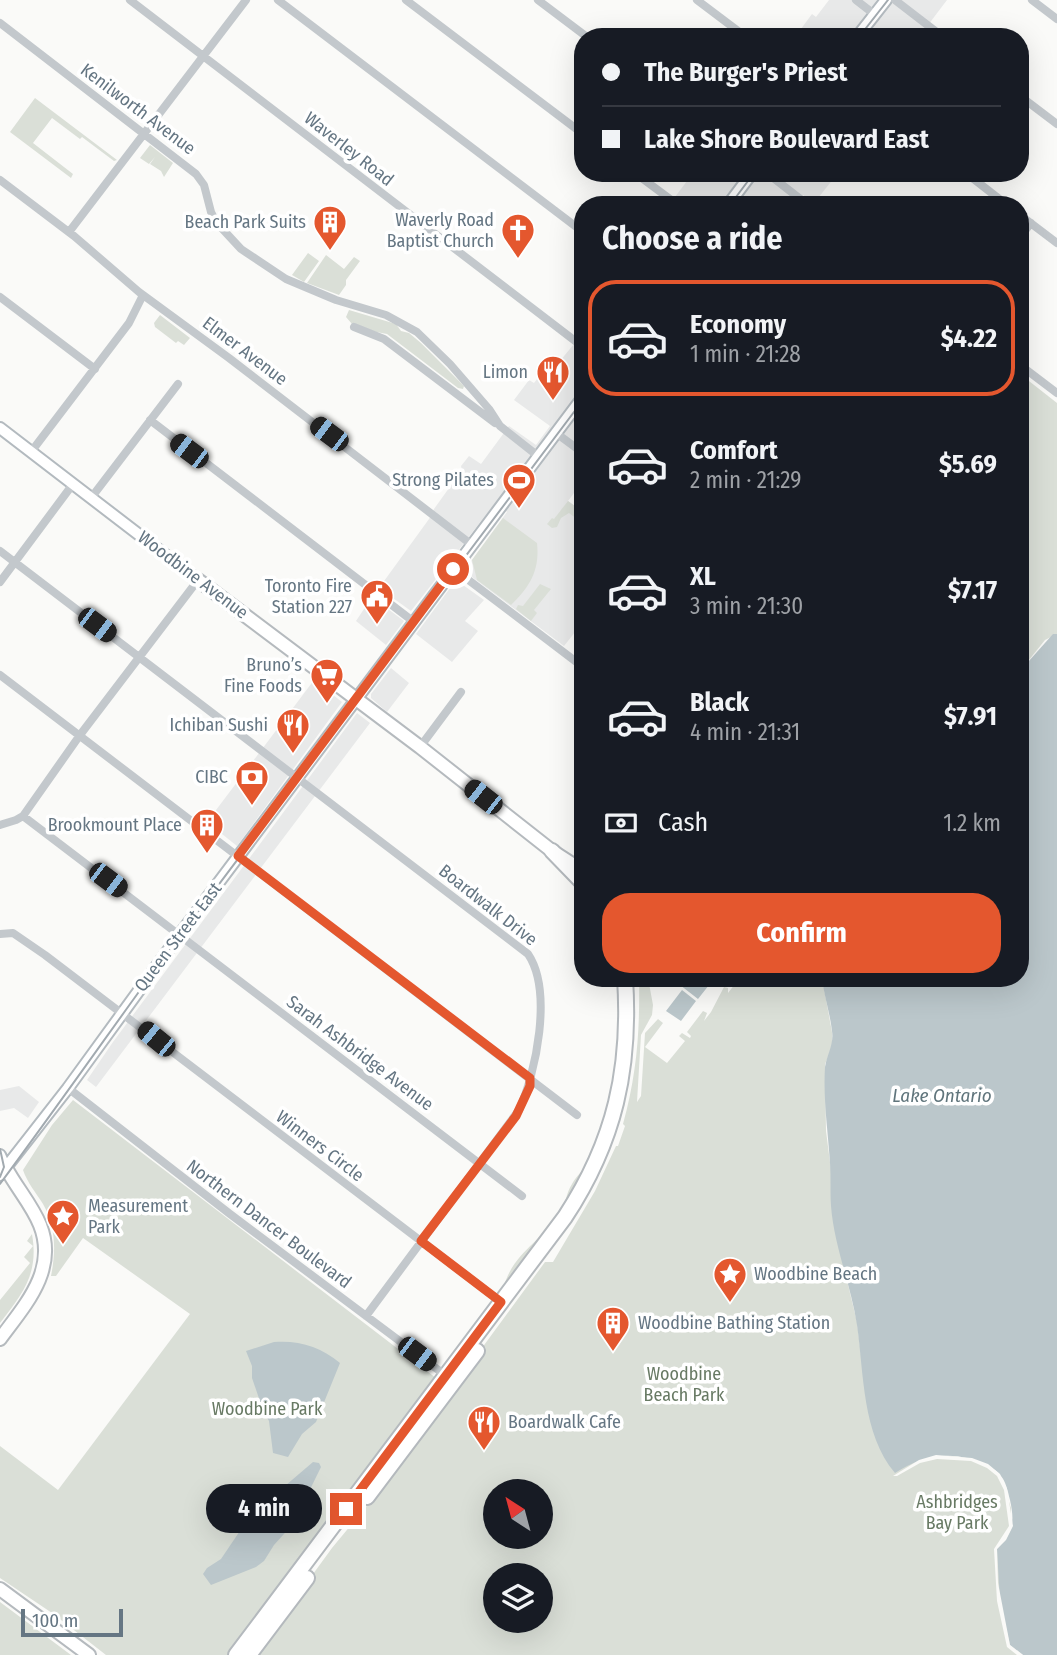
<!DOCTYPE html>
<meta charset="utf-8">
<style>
body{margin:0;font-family:"Fira Sans Condensed",sans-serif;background:#242831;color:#f1f3f6;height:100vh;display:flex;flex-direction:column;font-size:26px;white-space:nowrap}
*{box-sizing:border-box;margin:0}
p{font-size:23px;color:#9ea1a6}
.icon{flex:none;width:38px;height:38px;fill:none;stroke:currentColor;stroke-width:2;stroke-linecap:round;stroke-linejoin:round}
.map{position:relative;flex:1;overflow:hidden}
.sheet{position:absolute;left:574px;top:196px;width:455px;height:791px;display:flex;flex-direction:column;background:#171b24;border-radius:28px;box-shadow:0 7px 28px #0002}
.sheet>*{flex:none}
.top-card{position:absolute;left:574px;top:28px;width:455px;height:154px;border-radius:28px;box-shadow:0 7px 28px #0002;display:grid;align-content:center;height:154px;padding:0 28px;background:#171b24}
.needle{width:46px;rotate:324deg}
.tools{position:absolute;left:483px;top:1479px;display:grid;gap:14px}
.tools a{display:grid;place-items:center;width:70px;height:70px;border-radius:50%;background:#171b24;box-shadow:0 7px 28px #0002;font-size:35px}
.scale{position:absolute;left:21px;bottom:18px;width:102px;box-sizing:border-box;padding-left:7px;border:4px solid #657683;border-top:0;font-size:19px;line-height:24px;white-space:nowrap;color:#657683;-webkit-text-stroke:5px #fff;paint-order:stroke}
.end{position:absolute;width:32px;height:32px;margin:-16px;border:9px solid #e4572e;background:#fff;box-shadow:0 0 0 4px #fff}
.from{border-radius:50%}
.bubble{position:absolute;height:49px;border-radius:24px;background:#171b24;box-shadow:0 7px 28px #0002;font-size:23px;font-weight:700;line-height:49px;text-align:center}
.car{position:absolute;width:21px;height:42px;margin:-21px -10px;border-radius:9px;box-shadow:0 0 5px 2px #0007;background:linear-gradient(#222 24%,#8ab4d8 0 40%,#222 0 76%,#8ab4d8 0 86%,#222 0)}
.top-card b{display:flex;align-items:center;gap:24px;height:66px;font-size:26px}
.top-card b+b{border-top:2px solid #363941}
.top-card i{width:18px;height:18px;background:#f1f3f6}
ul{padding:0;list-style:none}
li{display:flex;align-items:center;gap:21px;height:116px;margin:0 14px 10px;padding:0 14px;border:4px solid transparent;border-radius:28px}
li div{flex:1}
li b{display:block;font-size:26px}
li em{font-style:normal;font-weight:700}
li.selected{border-color:#e4572e}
li>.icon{width:63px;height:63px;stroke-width:1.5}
h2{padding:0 28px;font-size:32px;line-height:84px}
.pay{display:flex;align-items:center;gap:18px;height:77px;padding:0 28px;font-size:26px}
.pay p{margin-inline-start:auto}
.cta{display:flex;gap:14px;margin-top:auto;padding:14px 28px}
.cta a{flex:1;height:80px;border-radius:28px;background:#e4572e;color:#fff;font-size:28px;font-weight:700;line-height:80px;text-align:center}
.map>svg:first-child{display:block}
.built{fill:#e8e9e9}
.green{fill:#dadfd7;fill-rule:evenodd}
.water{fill:#bbc7cb}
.pier{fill:#fafaf8}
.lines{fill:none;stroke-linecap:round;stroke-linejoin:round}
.secondary-casing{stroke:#b3babf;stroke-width:14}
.primary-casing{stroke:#b5babe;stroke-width:16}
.highway-casing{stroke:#b4b9bd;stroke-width:18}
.street{stroke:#c3c8cc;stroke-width:8}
.secondary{stroke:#fff;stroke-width:10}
.primary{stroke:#fff;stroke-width:12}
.highway{stroke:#fff;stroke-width:14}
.tram{stroke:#a2aab0;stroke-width:2}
.route{stroke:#e4572e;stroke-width:9}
.labels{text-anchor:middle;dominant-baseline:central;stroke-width:7;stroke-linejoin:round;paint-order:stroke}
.street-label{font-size:18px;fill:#657683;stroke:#fff}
.poi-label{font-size:18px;fill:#657683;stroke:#fff;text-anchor:end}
.park-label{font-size:18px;fill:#687a64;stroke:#fff}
.water-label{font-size:19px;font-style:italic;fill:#60757c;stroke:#fff}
</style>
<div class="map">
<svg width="1057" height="1655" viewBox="0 0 1057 1655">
<rect width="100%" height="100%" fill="#fafaf8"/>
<!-- built -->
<path class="built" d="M829,0H947L919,37H795L812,14L816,17Z
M693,173H838L814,203L803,195L796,205H669Z
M583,333V452L579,457L583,461V481L568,501L583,512V622L564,646L464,571L507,512L496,502L411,611L379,588L429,519L434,509L462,470L461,466L469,456L481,464L509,426L536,445L550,426L514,400L529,380L534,383L554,357L560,361Z
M456,580L484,600L465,621L478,631L452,662L416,634Z
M372,597L404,621L386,645L356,621Z
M391,668L409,683L387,712L371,698V694Z
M314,680L342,702L237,846L207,822Z
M357,713L370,723L96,1087L87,1080L113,1042Z
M19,1086L39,1102L28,1118L14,1108L0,1111V1090Z"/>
<!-- green -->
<path class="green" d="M35,98L117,160L114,161L82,137L80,139L52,118L33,143L73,174L71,178L10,132Z
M150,145L173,163L164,177L161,171L150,164L155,157L149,164L140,158Z
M308,253L319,261L304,282L292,275Z
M326,255L344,269L354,257L360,261L346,280V285L339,295L307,283Z
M349,310L396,324L401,331L409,333L421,343L464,386L463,389L458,388L387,334L366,330L352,324L346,317Z
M160,315L190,338L184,345L178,341L176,343L155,327L154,323Z
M1020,374L1057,403V634L1045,640L1020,671Z
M568,501L583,512V519H577L569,513L561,518L557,527L552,528L547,524L552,518L554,519Z
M503,518L537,543C540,570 530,587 511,605L477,580L472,560Z
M540,584L551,589L534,610L537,613L531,621L516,609L518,605L523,606Z
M639,978H648L653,1005L652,1015L641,1035L637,1102L641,1096L645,1033L658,1019L663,1023L645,1047L667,1063L685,1041L679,1036L682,1033L690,1038L691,1036L687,1032L703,1011L707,1013L704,1021L711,1012L724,987L728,988V993L735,984L730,978H822L832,1032V1048L825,1064L826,1131L843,1264L857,1322L866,1395L936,1455L972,1458L1000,1474L1011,1508L1010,1645L1023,1655H254L332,1548L408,1456L410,1446L545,1262H553L595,1191L616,1146H618L625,1126L623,1124C637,1073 640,1031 639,978ZM495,1491H541V1536H495ZM495,1575H541V1620H495Z
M73,1100L436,1378L229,1655H106L52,1613L0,1578V1446L58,1490L190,1314L83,1238L56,1276H51C56,1251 56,1227 43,1204C36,1193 27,1182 23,1170L52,1125Z
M605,1124C602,1157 531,1267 503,1290C511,1254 541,1242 560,1213C566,1204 566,1193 572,1184C577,1174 587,1168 592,1158C598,1146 595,1134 605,1124Z
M32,1234C39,1274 23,1293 0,1323V1300L30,1263L24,1257L33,1246L27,1241Z
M0,1602L71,1655H0Z"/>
<!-- water -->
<path class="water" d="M1053,634H1057V1655H1023L1010,1645L1000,1601L997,1549C1013,1532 1015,1523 1010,1500C1008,1492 1006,1481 1000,1475C998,1471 991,1468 987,1466C957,1449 923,1454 895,1473C862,1434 864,1374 857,1325C851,1285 834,1246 831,1206C830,1191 831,1177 830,1163C828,1131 823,1099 825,1067C827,1054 834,1045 832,1031C830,1013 824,996 822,978H1020V671Z
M671,978H701L709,985L698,999Z
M682,990L696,1001L681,1021L666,1011Z
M274,1342C299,1340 321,1347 340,1363L316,1422L302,1434L288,1457L273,1453L269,1421L263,1410L252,1378V1366L246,1351Z
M313,1462L319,1463L321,1467L293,1524L274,1545L264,1561L256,1567L211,1585L203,1574L207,1568L221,1559L250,1516Z"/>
<!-- pier -->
<path class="pier" d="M936,1455L972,1458L988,1464L1000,1474L1007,1489L1013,1526L1006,1540L997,1549L998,1583L1010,1645L1023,1655H1017L1007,1647L997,1601L994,1549L1009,1526L1004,1490L997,1476L987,1468L971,1461L937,1459L920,1463L897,1476H893L919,1460Z"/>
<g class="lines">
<defs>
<path id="secondary" d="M857,37L886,0
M728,205L752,173
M0,428L198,580
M0,1155L6,1168
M0,1175L68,1088L180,934L583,397"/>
<path id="primary" d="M198,580L420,747L552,851L583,871
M0,1339C25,1305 58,1270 40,1225C32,1205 16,1187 6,1168
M0,1589L89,1655"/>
<path id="highway" d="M552,851L583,883
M367,1497L477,1351
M236,1655L565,1217C615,1141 631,1068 625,978
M249,1655L307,1578"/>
</defs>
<!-- secondary casing -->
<use href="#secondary" class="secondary-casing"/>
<!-- primary casing -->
<use href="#primary" class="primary-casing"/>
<!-- highway casing -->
<use href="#highway" class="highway-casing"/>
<!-- street -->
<path class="street" d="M130,0L583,347
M278,0L583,232
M406,0L583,134
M538,0L587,37
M697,0L746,37
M856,0L874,14
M895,0L943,37
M1032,0L1057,19
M0,23L196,174L204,185L211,212L216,222L241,249L286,279L336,300L386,315L417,332L450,364L489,409L500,426L538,456
M1020,96L1057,124
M635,173L678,205
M767,173L808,205
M966,173L1007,205
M0,180L74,236L139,292L229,358L472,545
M1020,215L1057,243
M69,232L246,0
M1020,237L1031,223
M0,297L95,369
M354,327L384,339L495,423
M1020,365L1057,393
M150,420L414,622
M556,433L583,453
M31,452L129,323L143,295
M91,498L178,384
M0,551L528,954C553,991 536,1073 519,1110L366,1316
M454,569L583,667
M0,582L73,484
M0,675L577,1115
M420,747L461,692
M23,816L522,1196
M0,825L16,820L23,816L80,735L198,580
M0,934L13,933L45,955L501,1302
M68,1088L230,1214L449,1378"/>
<!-- secondary -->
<use href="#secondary" class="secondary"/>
<!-- primary -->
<use href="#primary" class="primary"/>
<!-- highway -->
<use href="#highway" class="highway"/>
<!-- tram -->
<path class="tram" d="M859,37L888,0
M730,205L754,173
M0,1149L4,1167L0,1177
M0,1184C54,1111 106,1037 159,964L583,400"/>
</g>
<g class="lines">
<!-- route -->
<path class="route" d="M346,1509L501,1302L421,1241L516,1116L530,1086V1078L238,856L453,569"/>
</g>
<!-- icons -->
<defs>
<symbol id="building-pin" viewBox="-11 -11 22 30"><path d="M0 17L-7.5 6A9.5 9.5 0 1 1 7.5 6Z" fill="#e4572e" stroke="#fff"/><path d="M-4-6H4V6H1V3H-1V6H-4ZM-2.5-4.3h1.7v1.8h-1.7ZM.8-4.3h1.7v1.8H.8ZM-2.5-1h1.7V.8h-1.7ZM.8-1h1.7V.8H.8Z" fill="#fff"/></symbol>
<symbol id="church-pin" viewBox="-11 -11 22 30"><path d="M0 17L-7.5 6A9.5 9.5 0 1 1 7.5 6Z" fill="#e4572e" stroke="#fff"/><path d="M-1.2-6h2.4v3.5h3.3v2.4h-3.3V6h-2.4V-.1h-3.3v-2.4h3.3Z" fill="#fff"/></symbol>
<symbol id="restaurant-pin" viewBox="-11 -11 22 30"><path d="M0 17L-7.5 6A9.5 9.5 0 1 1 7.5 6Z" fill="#e4572e" stroke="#fff"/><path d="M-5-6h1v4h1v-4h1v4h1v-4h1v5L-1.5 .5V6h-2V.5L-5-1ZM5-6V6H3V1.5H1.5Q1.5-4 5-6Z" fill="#fff"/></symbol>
<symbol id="stadium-pin" viewBox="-11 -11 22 30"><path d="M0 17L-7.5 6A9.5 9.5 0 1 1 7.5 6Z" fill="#e4572e" stroke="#fff"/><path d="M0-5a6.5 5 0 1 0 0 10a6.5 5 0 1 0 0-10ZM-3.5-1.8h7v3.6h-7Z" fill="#fff"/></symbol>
<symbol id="civic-pin" viewBox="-11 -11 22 30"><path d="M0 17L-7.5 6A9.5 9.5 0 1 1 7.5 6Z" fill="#e4572e" stroke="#fff"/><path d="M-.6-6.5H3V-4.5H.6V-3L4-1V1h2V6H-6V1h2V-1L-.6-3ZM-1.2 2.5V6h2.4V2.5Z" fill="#fff"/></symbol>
<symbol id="supermarket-pin" viewBox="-11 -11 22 30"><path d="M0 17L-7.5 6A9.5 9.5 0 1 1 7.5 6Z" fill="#e4572e" stroke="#fff"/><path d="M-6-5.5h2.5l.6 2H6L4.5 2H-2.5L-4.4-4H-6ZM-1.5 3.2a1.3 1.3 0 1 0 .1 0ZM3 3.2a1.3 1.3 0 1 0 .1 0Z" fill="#fff"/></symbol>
<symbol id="bank-pin" viewBox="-11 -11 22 30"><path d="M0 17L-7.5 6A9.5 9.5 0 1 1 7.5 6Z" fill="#e4572e" stroke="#fff"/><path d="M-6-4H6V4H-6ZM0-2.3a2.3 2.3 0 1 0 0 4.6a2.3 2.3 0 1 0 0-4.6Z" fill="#fff"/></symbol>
<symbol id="sight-pin" viewBox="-11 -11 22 30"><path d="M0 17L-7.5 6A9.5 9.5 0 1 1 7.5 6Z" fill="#e4572e" stroke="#fff"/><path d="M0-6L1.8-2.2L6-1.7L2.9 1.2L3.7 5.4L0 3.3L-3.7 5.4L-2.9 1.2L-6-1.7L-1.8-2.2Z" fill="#fff"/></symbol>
</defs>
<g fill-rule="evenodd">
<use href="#building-pin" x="311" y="203" width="38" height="52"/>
<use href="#church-pin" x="499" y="211" width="38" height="52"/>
<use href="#restaurant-pin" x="534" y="353" width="38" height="52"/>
<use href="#stadium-pin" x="500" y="461" width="38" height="52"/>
<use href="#civic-pin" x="358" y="577" width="38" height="52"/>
<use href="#supermarket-pin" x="308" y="656" width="38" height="52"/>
<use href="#restaurant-pin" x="274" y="706" width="38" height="52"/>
<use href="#bank-pin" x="233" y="758" width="38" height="52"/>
<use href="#building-pin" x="188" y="806" width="38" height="52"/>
<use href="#sight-pin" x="44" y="1197" width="38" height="52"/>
<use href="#sight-pin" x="711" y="1255" width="38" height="52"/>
<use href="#building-pin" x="594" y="1304" width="38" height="52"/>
<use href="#restaurant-pin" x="465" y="1403" width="38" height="52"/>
</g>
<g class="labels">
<!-- street labels -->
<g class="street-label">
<text transform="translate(138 109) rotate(37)">Kenilworth Avenue</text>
<text transform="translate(349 149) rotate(38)">Waverley Road</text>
<text transform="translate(245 351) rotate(37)">Elmer Avenue</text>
<text transform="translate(193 575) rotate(37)">Woodbine Avenue</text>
<text transform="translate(488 905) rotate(38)">Boardwalk Drive</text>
<text transform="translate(178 937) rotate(-53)">Queen Street East</text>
<text transform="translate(360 1053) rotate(37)">Sarah Ashbridge Avenue</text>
<text transform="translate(320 1146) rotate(37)">Winners Circle</text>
<text transform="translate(269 1224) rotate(37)">Northern Dancer Boulevard</text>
</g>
<!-- poi labels -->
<g class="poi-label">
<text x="494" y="220">Waverly Road<tspan x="494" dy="21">Baptist Church</tspan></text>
<text x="306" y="222">Beach Park Suits</text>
<text x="528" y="372">Limon</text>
<text x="494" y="480">Strong Pilates</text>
<text x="352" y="586">Toronto Fire<tspan x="352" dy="21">Station 227</tspan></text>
<text x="302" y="665">Bruno’s<tspan x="302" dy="21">Fine Foods</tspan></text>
<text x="268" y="725">Ichiban Sushi</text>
<text x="228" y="777">CIBC</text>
<text x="182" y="825">Brookmount Place</text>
<text x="88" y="1206" text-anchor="start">Measurement<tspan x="88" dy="21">Park</tspan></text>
<text x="754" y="1274" text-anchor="start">Woodbine Beach</text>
<text x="638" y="1323" text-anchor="start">Woodbine Bathing Station</text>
<text x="508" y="1422" text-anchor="start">Boardwalk Cafe</text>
</g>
<!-- park labels -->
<g class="park-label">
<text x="684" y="1374">Woodbine<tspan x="684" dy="21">Beach Park</tspan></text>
<text x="267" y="1409">Woodbine Park</text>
<text x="957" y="1502">Ashbridges<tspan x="957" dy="21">Bay Park</tspan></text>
</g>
<!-- water labels -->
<g class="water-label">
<text x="942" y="1095">Lake Ontario</text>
</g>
</g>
</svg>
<div class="tools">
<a><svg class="needle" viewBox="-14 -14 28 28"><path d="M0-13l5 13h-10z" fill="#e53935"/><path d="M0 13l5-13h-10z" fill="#9ea1a6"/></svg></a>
<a><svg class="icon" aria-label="layers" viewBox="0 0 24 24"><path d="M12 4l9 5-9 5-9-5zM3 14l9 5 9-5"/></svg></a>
</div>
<div class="scale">100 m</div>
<i class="end from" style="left:453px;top:569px"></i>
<i class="end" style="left:346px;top:1509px"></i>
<div class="bubble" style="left:206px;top:1484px;width:116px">4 min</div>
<i class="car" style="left:329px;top:434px;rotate:307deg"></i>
<i class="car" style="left:189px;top:451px;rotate:307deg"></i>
<i class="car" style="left:97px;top:625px;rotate:127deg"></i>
<i class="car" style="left:483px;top:797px;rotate:308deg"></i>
<i class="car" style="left:108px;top:880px;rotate:127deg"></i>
<i class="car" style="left:156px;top:1039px;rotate:309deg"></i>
<i class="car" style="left:417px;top:1354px;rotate:127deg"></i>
<div class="top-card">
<b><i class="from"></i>The Burger's Priest</b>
<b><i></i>Lake Shore Boulevard East</b>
</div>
<section class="sheet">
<h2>Choose a ride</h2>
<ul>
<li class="selected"><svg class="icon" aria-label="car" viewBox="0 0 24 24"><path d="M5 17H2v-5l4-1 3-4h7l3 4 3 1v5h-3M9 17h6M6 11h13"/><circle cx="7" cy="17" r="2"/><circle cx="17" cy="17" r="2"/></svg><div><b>Economy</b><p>1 min · 21:28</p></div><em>$4.22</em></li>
<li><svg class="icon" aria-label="car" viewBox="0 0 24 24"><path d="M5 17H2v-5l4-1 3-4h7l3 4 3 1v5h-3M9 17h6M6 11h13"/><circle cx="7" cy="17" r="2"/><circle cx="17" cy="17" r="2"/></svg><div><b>Comfort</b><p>2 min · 21:29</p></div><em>$5.69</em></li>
<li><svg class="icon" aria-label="car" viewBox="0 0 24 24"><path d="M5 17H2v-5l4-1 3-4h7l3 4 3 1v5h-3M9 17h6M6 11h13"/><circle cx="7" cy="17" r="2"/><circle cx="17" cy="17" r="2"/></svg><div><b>XL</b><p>3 min · 21:30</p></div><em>$7.17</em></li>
<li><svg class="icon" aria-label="car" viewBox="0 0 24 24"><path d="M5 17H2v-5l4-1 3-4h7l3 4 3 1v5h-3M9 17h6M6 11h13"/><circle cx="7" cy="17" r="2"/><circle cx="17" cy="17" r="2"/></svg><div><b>Black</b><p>4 min · 21:31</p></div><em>$7.91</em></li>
</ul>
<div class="pay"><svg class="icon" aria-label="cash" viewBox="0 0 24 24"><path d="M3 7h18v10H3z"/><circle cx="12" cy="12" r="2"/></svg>Cash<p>1.2 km</p></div>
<div class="cta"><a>Confirm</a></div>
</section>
</div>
